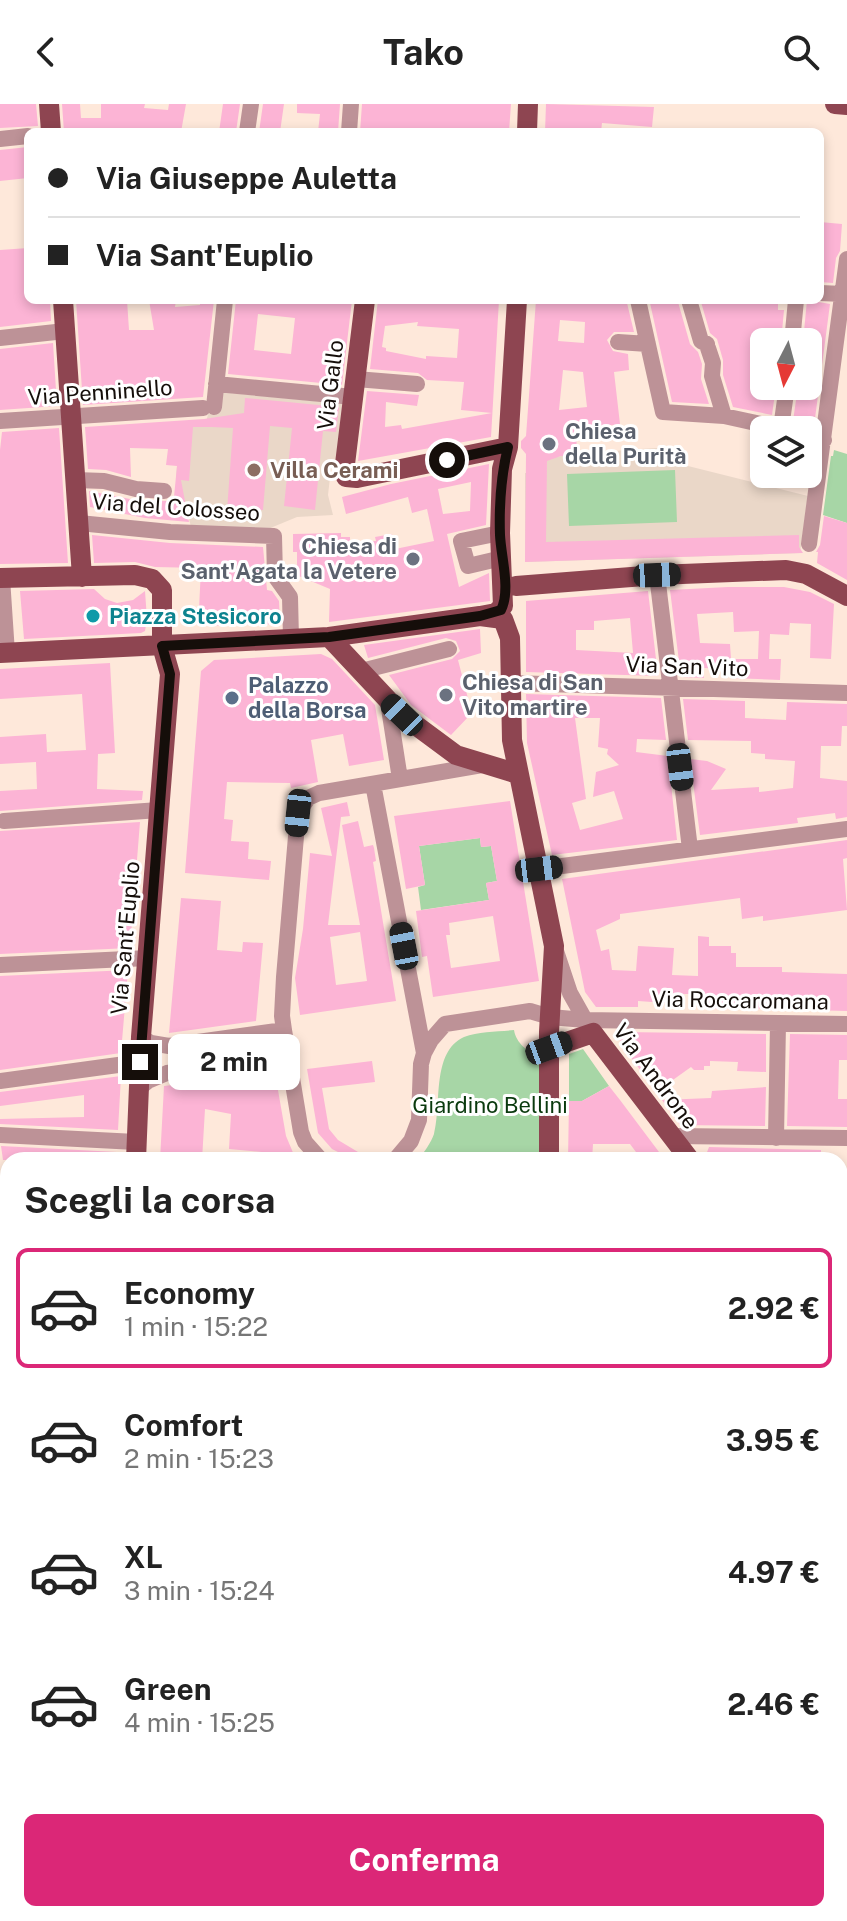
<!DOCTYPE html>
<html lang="it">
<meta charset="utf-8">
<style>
body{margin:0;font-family:"Public Sans",sans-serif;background:#f6f6f6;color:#222;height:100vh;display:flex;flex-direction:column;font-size:30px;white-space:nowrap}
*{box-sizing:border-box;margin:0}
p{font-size:26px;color:#767676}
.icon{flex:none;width:44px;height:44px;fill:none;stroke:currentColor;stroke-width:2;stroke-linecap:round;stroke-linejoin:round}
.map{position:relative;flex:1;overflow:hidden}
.side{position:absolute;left:0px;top:1048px;width:848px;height:770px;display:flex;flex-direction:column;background:#fff;border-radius:24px 24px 0 0;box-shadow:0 4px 12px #0003}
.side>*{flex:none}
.hud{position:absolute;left:24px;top:24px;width:800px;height:176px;border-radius:12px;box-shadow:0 4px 12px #0003;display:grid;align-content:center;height:176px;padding:0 24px;background:#fff}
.needle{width:52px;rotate:186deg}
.fabs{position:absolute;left:750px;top:224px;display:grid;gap:16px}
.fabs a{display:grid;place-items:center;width:72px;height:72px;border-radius:12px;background:#fff;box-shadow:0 4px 12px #0003;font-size:40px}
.end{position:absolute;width:36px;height:36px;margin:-18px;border:10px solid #150e0a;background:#fff;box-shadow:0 0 0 4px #fff}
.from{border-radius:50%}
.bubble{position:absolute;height:56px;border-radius:12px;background:#fff;box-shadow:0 4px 12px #0003;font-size:26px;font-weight:700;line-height:56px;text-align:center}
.car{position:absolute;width:24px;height:48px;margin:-24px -12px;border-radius:10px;box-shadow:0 0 6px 2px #0007;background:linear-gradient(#222 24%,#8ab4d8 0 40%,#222 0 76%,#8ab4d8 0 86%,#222 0)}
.hud b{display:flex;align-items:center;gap:28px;height:76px;font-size:30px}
.hud b+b{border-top:2px solid #e0e0e0}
.hud i{width:20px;height:20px;background:#222}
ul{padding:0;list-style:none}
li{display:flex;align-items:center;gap:24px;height:120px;margin:0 16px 12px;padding:0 8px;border:4px solid transparent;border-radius:12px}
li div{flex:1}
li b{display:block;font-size:30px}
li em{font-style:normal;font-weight:700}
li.selected{border-color:#db2777}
li>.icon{width:72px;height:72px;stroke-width:1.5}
h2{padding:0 24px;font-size:36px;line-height:96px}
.button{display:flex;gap:16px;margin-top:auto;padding:16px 24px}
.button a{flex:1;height:92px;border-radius:12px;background:#db2777;color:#fff;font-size:32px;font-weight:700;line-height:92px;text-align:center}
header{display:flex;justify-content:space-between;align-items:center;height:104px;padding:0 24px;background:#fff;font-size:36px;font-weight:700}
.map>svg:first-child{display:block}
.education{fill:#ead7c8}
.green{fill:#a7d6a6}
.building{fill:#fcb4d5;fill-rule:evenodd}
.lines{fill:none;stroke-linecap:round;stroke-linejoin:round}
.minor{stroke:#bd9297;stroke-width:16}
.major{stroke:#8e4551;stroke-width:20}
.route{stroke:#150e0a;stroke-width:10}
.worship-dot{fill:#6b7280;stroke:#fff;stroke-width:3}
.education-dot{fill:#8d6e63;stroke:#fff;stroke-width:3}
.culture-dot{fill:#0f9aa8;stroke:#fff;stroke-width:3}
.service-dot{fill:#5c6f8a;stroke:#fff;stroke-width:3}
.labels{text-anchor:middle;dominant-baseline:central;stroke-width:6;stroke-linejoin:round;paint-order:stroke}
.street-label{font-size:22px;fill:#150e0a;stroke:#fff}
.worship-label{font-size:22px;font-weight:bold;fill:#5b616d;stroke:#fff;text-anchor:start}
.education-label{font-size:22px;font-weight:bold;fill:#785e54;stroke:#fff;text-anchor:start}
.culture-label{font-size:22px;font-weight:bold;fill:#0d838f;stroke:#fff;text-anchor:start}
.service-label{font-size:22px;font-weight:bold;fill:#4e5e75;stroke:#fff;text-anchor:start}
.park-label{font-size:22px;fill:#0a3a0e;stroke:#fff}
</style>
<header><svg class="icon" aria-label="back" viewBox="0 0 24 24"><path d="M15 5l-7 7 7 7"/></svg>Tako<svg class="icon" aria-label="search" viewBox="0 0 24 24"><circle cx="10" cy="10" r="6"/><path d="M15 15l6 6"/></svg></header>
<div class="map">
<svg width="847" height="1817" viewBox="0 0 847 1817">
<rect width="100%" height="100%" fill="#fee8da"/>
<!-- education -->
<path class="education" d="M221,288L344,300L337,356H332L328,391L333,411L297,413L268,425L191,423L183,390L176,376L179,333L187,320L206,319L208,310H218Z
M657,344L656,358L668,357L808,392L800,449L525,458V369L546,370L547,355L561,352L576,353L623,346Z"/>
<!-- green -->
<path class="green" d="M834,346L847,350V419L823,411L831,352H833Z
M675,366L677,418L569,422L567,370Z
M480,734L481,743L491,742L497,777L486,779L489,796L421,806L418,783L425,781L419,742Z
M514,926C516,939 528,949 541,951V1056H418C424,1048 431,1039 434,1030C442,1001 431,948 464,933C479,927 498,928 514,926Z
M583,945L609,982L582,997H569V950Z"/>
<!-- building -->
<path class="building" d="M0,0H36L38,22L0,24Z
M62,0H80L81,14H101V0H145L144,4L168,6L169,0H186L181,28L149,25L140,28H64Z
M223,0H240L236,28H219Z
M263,0H284L280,28H259Z
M297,0H340L338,28H318L320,10L297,9Z
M362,0H511L509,28H360Z
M546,0L654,3L652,23L602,19L601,28H545Z
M28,43V74L0,77V46Z
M820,118L842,120L840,147L836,154L833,179L820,178Z
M28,144V196H50L51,217L0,223V146Z
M76,196H127L129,226H154L149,196H176L175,203L200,201V196H214L203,293L83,301Z
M236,196H352L342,281L228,270ZM258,210L295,214L291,250L254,246Z
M378,196H499L491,333L358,357L367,287L419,291L417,302L386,298L385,323L401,321L402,325L492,309L461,306L464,278L427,276L418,269L370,265ZM418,218L417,222L459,225L457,254L426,252V255L386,247V244L382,243L385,222Z
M536,196L627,199L634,228H614L607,236L613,247L628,250L629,266L614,268L620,320L577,326L576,353L561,352L547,357L546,438L799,431V443L803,449L525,458L526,350L521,344V337L526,332ZM560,216L585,218L584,239L558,237ZM563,266L583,268L587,303L559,306Z
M778,196V206H784L781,238H764V282H776L772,311L733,303L723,271V256L717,235L710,229L701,198Z
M807,196L830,200L814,322L801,324L793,317L798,282H808V238H803Z
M664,198H678L690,240L698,248L702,260L701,275L709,300L672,298L650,199Z
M53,239L57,302L0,306V245Z
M245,294L339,303L336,328L323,327L315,406L284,402L292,324L270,322L263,406L227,407L233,324L212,323H193L189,377L181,376L189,418L145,414L90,403L89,387L135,396L168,397L174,393L177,362L166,361L168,345L130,344L131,373L106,366L88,365L85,323L204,315L244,309Z
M59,324L68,459L0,460V346L2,328Z
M489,360L486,421L447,430L459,483L489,469L490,497L329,518L330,485L294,470L297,464V448H293V430L341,429V433H350V438L376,437L375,433L392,430L395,445L434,437L427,405L412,409L408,393L346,410L342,393L391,380ZM471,378L470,407L443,410L438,385Z
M824,412L847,419V476L817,459L818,448H816L820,441Z
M92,431L170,439L263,443L267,486L272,487L279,497L280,520L203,522L204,505H199L201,464L155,463L135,458L94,459Z
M728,483H784L810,488L834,500L831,555L810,554L811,520L790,519L789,531L770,530L769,555H781L780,576L731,574V565L703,564L704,574L681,573L670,486ZM733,508L734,528L759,527L758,555H731L730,540L700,539L697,510Z
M94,485L105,495L117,499L133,496L145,487L147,515L145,527L141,529L24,535L20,487Z
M648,487L658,572L526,568V497ZM630,514L633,549L576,546V526H594V517Z
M480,525L481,549L458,556L471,606L470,611L451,631L411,601L389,571L452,555L460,547L456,537L446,534L368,554L364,541Z
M321,550L332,555L375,601L384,656L349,662L343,630L311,636L318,678L291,684L290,679L227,678L224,715L233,716L231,737L249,738L248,755L271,757L269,776L185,769L201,567L214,556Z
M110,559L115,649L98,650L97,685L143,687L142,696L0,707V687L37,685L36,658L0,660V633L46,630L47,648L86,646L82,590L0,595V565Z
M526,590L661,594L666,636L637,635L636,648L668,652L677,736L552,751L527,639ZM575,614H600L598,643L608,645L607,650L619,661L596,668L593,693L614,687L623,715L580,726L572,699L586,695Z
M683,595L745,597V614L786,616L787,598L847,600V622H842L841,642H821L820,674L847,677V713L836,715L835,709L797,714L798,719L700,731L690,655L707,657L726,665L711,686L759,683V688L793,684L795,657L765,655V650L751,649V637L688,636Z
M510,697L539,877L433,893L427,852L422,853L416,807L489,796L486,779L497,777L491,742L481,743L480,734L419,742L425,781L406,785L394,712ZM493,812L500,857L451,864L446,831H450L449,819Z
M347,698L350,712L341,713L328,821H360L342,721L358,717L364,743L373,741L374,744L376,757L373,758L396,897L300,911L295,874L303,825L310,749L332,752L321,704ZM360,828L367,877L336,881L330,833Z
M140,718L130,844L0,850V727Z
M847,736V754L843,755L847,806L763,817V812L742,815L740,794L620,810V815L596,826L601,847L609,845L612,866L636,867L638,842L674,844L672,871L698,872V832L709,833V842H731V849H736V863H782V868L847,870V907L808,906V904L707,905V901H690V890H666V899L638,897V903H596L585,888L562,775Z
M181,794L221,797L217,846L242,848L243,838L263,839L256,917L169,929Z
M128,866L121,949L0,966V872Z
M623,928L766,930V968L737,967L738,958L710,957V962H704V966H694L691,963L656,988L620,938Z
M790,930L847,931V956H839L838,995H847V1023L787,1022Z
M372,957L375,978L322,984L329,1025L338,1036L363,1051L360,1056H354L332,1045L318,1029L307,965Z
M275,969L286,1032L294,1051L229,1045L231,1010L205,1005L202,1056H160L164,982Z
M121,972L118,1026L0,1020V1015L84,1013V991L0,1002V988Z
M609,982L620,996L665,1056H642L630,1040H593L592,1056H568L569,997H582Z
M766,983L765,1022L680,1021L662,996L711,994L712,987Z
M1,1042L117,1048L116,1056H3Z
M709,1043L821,1046V1056H704Z"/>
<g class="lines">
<!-- minor -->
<path class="minor" d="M247,28L251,0
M349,28L351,0
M0,35L28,32
M820,189L843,190
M638,196L663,308L724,312L788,326
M689,196L701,237L707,240
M0,234L65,227
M618,238L648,240
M792,238L796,196
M708,244L713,259L712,272L724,312
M356,275L417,280
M216,280L353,293
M214,303L225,196
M0,317L203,304
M781,324L787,282
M808,332L824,336
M76,376L104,377L136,385L164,387
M79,419L170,428L274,432L275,472L290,493L291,535
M500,429L461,437L468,462L502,454
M809,440L847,155
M657,471L690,745
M2,474L7,549
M361,567L449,545
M511,579L847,589
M388,598L400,675
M373,680L424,949
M4,717L159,706
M539,765L847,725
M556,847L570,889L588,921
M0,861L148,854
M284,926L282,912L284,873L298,709L308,694L319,689L482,661
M141,933L151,939L169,942L284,926L301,1028L305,1038L321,1056
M0,977L140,958
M138,985L148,977L167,969L288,952
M0,1031L136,1038
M672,1032L847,1034
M776,1034L778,919
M395,1056L411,1037L419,1016L421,960L424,949L431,936L445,920L530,907L550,913L585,916L847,920
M840,1179H847
M0,1190L8,1276
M840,1392H847
M0,1548H8
M840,1611H847
M0,1617H8"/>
<!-- major -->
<path class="major" d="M49,0L51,28
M835,0L847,1
M527,28L528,0
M63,196L82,473
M365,196L345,360L346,373L357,374L508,343
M0,474L135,471L152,475L162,486V542L170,570L141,933L136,1056
M516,482L657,471L786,466L806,470L847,492
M480,512L503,515L510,534L512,636L554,842L549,928V1056
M329,533L480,512L496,509L503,502L500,429L502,365L508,343L517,196
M0,549L329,533L402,611L456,651L518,670
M549,944L593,929L690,1056
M840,1258L847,1267
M0,1319L8,1318
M0,1478L8,1477
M840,1788L847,1787
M56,1810L57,1817
M265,1810L267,1817
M535,1817L607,1810"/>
</g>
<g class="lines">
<!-- route -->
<path class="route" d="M140,958L170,570L162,542L329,533L480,512L501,506C511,486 501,453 500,431C499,402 501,372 508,343L447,356"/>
</g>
<!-- markers -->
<g class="worship-dot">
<circle cx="549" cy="340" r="8"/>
<circle cx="413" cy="455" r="8"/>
<circle cx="446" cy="591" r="8"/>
</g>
<circle class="education-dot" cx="254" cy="366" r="8"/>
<circle class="culture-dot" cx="93" cy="512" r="8"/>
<circle class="service-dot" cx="232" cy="594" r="8"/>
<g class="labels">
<!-- street labels -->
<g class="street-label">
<text transform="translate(330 281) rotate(-83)">Via Gallo</text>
<text transform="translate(100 288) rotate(-4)">Via Penninello</text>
<text transform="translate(176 403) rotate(4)">Via del Colosseo</text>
<text transform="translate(687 562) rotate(2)">Via San Vito</text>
<text transform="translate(125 834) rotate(-85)">Via Sant'Euplio</text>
<text transform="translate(740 896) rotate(1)">Via Roccaromana</text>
<text transform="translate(656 972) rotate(53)">Via Androne</text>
</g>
<!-- worship labels -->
<g class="worship-label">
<text x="565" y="327">Chiesa<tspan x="565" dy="25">della Purità</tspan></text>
<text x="397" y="442" text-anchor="end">Chiesa di<tspan x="397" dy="25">Sant'Agata la Vetere</tspan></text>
<text x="462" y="578">Chiesa di San<tspan x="462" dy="25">Vito martire</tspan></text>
</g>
<!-- education labels -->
<g class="education-label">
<text x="270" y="366">Villa Cerami</text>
</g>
<!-- culture labels -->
<g class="culture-label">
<text x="109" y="512">Piazza Stesicoro</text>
</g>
<!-- service labels -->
<g class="service-label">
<text x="248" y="581">Palazzo<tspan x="248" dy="25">della Borsa</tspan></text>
</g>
<!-- park labels -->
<g class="park-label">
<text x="490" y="1001">Giardino Bellini</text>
</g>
</g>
</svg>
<div class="fabs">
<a><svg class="needle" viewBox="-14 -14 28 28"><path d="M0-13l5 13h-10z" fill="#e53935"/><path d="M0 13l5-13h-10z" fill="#767676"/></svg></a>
<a><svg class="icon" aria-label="layers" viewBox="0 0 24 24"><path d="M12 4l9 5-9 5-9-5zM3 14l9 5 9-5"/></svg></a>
</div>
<i class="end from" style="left:447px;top:356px"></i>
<i class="end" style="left:140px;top:958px"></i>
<div class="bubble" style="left:168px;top:930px;width:132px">2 min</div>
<i class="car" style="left:657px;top:471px;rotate:88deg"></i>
<i class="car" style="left:402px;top:611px;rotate:314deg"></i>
<i class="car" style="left:680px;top:663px;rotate:173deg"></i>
<i class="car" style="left:298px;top:709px;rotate:186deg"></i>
<i class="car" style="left:539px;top:765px;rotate:83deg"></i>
<i class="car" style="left:404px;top:842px;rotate:349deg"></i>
<i class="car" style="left:549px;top:944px;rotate:70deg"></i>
<div class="hud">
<b><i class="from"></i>Via Giuseppe Auletta</b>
<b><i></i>Via Sant'Euplio</b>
</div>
<section class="side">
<h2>Scegli la corsa</h2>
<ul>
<li class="selected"><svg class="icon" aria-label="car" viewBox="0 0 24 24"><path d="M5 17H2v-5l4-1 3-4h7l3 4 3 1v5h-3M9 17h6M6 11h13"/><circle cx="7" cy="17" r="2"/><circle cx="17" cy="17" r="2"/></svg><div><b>Economy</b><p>1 min · 15:22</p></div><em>2.92 €</em></li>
<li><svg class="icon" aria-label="car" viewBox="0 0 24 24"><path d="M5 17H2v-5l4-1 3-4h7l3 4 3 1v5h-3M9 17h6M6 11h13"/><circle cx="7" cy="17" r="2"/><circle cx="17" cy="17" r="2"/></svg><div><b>Comfort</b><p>2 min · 15:23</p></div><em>3.95 €</em></li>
<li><svg class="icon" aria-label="car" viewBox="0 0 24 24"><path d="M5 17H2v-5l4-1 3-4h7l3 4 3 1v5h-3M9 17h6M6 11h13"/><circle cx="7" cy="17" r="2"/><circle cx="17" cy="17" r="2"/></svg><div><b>XL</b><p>3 min · 15:24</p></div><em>4.97 €</em></li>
<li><svg class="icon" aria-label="car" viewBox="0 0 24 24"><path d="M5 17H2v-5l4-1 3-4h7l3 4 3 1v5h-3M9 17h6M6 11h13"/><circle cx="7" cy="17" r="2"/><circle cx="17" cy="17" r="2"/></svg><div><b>Green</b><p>4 min · 15:25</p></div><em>2.46 €</em></li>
</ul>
<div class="button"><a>Conferma</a></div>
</section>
</div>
